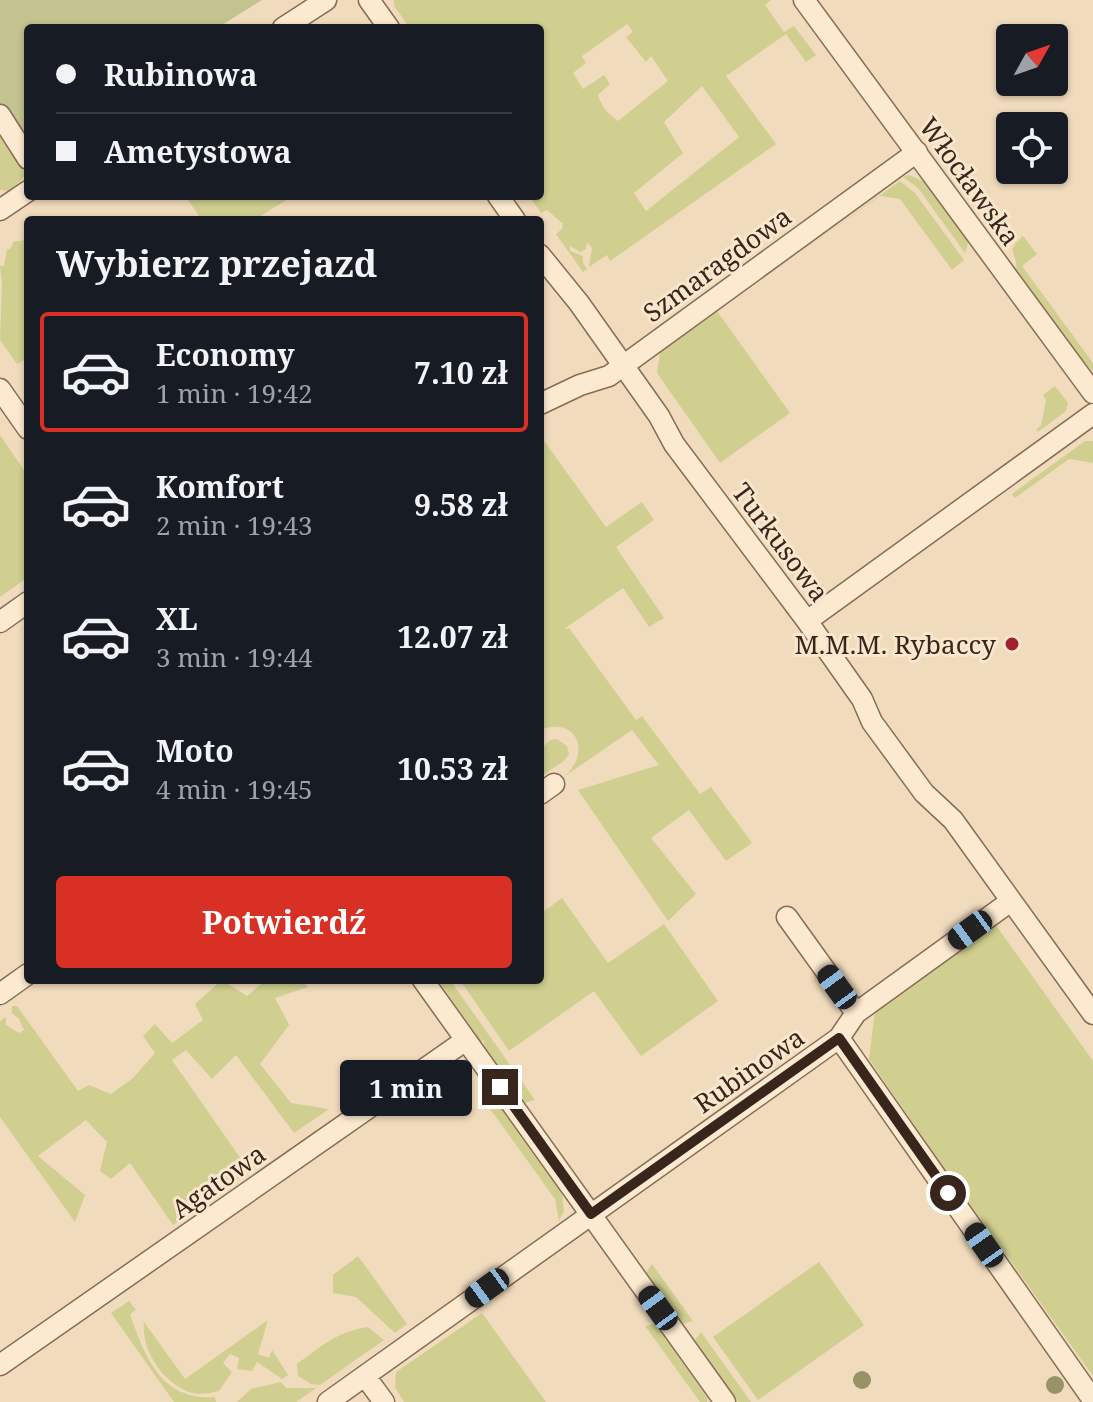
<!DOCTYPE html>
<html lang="pl">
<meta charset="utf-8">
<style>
body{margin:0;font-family:"Noto Serif",serif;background:#20242c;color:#f1f3f6;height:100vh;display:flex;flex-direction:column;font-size:30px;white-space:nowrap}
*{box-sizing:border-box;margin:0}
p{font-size:26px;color:#9ea1a6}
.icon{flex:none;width:44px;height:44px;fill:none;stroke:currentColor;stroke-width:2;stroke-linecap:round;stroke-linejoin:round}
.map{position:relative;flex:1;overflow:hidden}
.drawer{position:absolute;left:24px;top:216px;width:520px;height:768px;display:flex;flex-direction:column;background:#171b24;border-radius:8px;box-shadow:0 2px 6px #0004}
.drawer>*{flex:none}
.top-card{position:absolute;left:24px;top:24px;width:520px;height:176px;border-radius:8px;box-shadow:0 2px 6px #0004;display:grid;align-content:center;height:176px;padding:0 32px;background:#171b24}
.needle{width:52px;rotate:50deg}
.controls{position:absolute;left:996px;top:24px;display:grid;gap:16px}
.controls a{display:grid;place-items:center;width:72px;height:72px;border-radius:8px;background:#171b24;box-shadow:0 2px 6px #0004;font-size:40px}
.end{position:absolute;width:36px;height:36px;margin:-18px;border:10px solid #38251b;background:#fff;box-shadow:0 0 0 4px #fff}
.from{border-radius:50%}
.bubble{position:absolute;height:56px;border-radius:8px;background:#171b24;box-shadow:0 2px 6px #0004;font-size:26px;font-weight:700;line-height:56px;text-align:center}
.car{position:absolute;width:24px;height:48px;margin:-24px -12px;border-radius:10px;box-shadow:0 0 6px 2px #0007;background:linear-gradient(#222 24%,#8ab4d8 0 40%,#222 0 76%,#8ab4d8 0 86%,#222 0)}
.top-card b{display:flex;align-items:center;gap:28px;height:76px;font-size:30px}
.top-card b+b{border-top:2px solid #363941}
.top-card i{width:20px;height:20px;background:#f1f3f6}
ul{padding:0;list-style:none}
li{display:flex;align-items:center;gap:24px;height:120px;margin:0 16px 12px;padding:0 16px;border:4px solid transparent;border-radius:8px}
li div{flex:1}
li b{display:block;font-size:30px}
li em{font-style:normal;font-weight:700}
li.current{border-color:#d93025}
li>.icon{width:72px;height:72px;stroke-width:1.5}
h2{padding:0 32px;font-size:36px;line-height:96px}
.action{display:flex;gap:16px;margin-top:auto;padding:16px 32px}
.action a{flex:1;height:92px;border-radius:8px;background:#d93025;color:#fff;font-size:32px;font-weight:700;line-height:92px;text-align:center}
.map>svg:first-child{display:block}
.green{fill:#d0cf90;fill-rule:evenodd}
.cemetery{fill:#c3c390}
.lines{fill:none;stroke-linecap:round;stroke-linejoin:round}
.minor-casing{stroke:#8a6a55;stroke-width:23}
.minor{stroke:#fbe9d0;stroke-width:20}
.tree{fill:#989267}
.route{stroke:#38251b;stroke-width:10}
.poi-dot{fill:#9e2031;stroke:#f8e6cd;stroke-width:3}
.labels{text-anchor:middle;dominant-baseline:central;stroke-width:6;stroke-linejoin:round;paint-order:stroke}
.street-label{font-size:26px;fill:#38251b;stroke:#f8e6cd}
.poi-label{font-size:26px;fill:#38251b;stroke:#f8e6cd;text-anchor:end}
</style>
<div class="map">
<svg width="1093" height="1402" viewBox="0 0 1093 1402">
<rect width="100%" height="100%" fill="#f1dbbd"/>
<!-- green -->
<path class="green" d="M394,0H771L765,5L784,32L794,26L816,55L806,62L786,34L726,76L776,144L610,261L607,255L589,267L592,248L587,242L586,249L580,252L570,246V251L583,256V263L587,269L583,272L556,234L562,229L563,224L547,210L541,213L529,196H540V28H410L394,6ZM627,24L633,32L626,37L646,62L651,56L668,81L618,121C609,115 601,106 598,95L610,84L604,75L583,89L573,73L586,63L582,56ZM702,86L739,137L646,211L634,193L683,153L664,122Z
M0,132L26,175L10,191L0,190Z
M909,175L927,183L969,240L965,253L918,188L903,177Z
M900,181L915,193L964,260L952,270L900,199L880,196L776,269Z
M185,196H293L254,220H202Z
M28,234V358L17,364L0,340L2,283L0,266H4L7,249H10L14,241H22Z
M1023,236L1037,254L1022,266L1093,363V371L1082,361L1016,271C1019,252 1003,254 1023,236Z
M717,311L790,413L720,463L657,373L660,352Z
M1055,386L1068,403L1066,411L1038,432L1036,429L1041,426L1046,400L1043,395Z
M0,435L28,476V577L0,597Z
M542,438L606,527L642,502L654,520L616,547L664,618L649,627L623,588L564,629L569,628L636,720L642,716L700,794L711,787L752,843L726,861L689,810L651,838L696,894L668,921L578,790L659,765L632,730L565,776C592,751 576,716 540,730V439Z
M1085,441H1093V463L1069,459L1015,498L1012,494Z
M557,739L567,746L569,754L564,761L540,777V749L551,740Z
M562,898L608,963L664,924L718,1001L641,1056L594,991L509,1051L460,980H540V914Z
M995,924L1093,1061V1376L948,1174L869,1059L875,1011Z
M222,980L247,996L266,980H301L308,987L275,998L289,1025L260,1064L291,1103L329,1109L294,1133L236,1055L212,1079L186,1050L172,1060L241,1159H266L173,1225L130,1163L111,1179L100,1171L107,1142L86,1120L38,1156L85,1195L75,1222L0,1117V1021L6,1017V1025L19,1033L24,1030L19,1019L12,1013V1006H17L78,1091L89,1085L111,1094L133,1078L155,1053L143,1036L155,1024L172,1043L203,1020L195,1004Z
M438,980H450L535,1100L525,1103L484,1045V1040L481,1042Z
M489,1092L562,1194L564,1211L559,1221L555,1199L480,1095Z
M358,1256L407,1324L395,1333L356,1297L333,1293V1275Z
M819,1262L864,1325L758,1400L713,1337Z
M652,1264L693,1321L683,1324L646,1273Z
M129,1301L136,1310L130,1314C145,1357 161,1401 215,1397L216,1402H174L111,1313Z
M482,1313L546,1402H404L395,1387L396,1372Z
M268,1320L258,1354L269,1358L272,1350L288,1375L282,1379L257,1362L252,1371L237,1369L239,1358L230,1354L223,1363L232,1372L219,1391C210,1393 202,1395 193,1393C164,1385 141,1351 144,1322L185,1379Z
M655,1324L708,1399L707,1402H700L645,1326Z
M368,1327L384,1340L320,1385L311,1384L298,1376L297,1364C323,1345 336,1332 368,1327Z
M701,1332L751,1402H738L695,1340Z
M281,1382L286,1388H316L296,1402H237L251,1389Z"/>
<!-- cemetery -->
<path class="cemetery" d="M0,0H262L217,28H28V140L12,125L0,105Z"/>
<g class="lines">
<defs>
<path id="minor" d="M369,0L389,28
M804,0L1093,393
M283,28L326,0
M0,115L28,159
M498,196L515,220
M0,210L28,191
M540,255L579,303L659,416L674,444L807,621L862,699L872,722L924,793L953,820L1093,1014
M0,389L28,429
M540,404L580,385L609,376L917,152
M807,621L1093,414
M0,622L28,602
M540,794L554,784
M787,917L856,1013
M423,980L725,1402
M0,994L28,974
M839,1038L1093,1400
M0,1365L466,1040
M365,1376L384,1402
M328,1402L839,1038L856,1013L1011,901"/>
</defs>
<!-- minor casing -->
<use href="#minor" class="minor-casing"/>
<!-- minor -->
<use href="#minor" class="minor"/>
</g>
<!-- trees -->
<g class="tree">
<circle cx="862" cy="1380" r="9"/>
<circle cx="1055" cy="1385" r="9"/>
</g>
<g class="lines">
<!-- route -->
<path class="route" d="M500,1087L591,1214L839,1038L948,1193"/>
</g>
<!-- markers -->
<circle class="poi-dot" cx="1012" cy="644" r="8"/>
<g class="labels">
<!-- street labels -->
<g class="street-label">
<text transform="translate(970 181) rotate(54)">Włocławska</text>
<text transform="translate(717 264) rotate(-36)">Szmaragdowa</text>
<text transform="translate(781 542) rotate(53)">Turkusowa</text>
<text transform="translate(749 1070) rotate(-35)">Rubinowa</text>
<text transform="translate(218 1181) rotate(-35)">Agatowa</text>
</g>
<!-- poi labels -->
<g class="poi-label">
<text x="996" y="644">M.M.M. Rybaccy</text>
</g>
</g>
</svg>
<div class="controls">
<a><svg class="needle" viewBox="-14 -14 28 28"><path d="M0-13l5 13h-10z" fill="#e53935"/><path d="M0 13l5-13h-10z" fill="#9ea1a6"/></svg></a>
<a><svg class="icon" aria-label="locate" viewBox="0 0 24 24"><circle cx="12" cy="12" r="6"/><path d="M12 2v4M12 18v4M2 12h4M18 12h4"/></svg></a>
</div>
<i class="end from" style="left:948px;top:1193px"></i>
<i class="end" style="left:500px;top:1087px"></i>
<div class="bubble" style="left:340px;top:1060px;width:132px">1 min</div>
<i class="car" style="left:970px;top:930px;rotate:234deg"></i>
<i class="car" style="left:837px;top:987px;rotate:324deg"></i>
<i class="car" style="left:984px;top:1245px;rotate:325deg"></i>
<i class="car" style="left:487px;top:1288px;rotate:234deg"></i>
<i class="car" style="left:658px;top:1308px;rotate:324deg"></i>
<div class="top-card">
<b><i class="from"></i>Rubinowa</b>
<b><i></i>Ametystowa</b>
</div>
<section class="drawer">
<h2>Wybierz przejazd</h2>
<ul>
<li class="current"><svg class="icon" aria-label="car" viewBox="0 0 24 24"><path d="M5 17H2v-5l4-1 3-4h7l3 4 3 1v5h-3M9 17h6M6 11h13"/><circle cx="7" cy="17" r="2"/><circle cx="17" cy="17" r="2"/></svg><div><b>Economy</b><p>1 min · 19:42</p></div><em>7.10 zł</em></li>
<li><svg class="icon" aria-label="car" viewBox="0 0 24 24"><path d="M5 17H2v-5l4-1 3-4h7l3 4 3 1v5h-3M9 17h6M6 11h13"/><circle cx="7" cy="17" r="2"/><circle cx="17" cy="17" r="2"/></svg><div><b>Komfort</b><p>2 min · 19:43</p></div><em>9.58 zł</em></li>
<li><svg class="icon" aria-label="car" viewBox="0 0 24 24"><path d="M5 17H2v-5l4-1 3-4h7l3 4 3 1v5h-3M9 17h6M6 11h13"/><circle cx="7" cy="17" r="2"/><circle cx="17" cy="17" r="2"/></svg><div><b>XL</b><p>3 min · 19:44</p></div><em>12.07 zł</em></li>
<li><svg class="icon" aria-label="car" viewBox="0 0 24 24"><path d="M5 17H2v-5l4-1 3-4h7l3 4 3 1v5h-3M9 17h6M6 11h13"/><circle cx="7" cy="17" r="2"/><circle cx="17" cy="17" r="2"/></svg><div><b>Moto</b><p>4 min · 19:45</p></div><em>10.53 zł</em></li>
</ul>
<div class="action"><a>Potwierdź</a></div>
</section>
</div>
